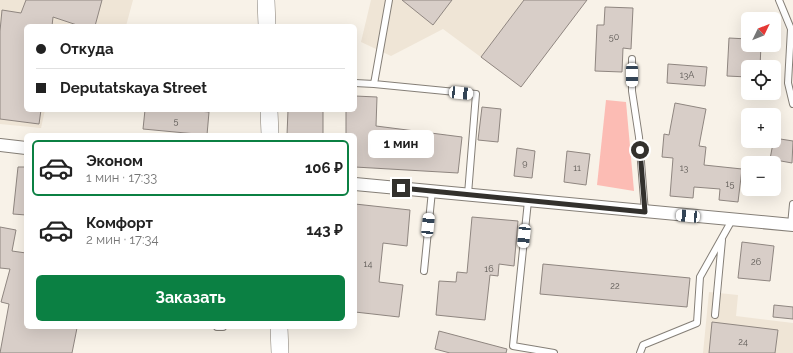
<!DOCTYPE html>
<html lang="ru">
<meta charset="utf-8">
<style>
body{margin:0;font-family:Raleway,sans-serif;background:#f6f6f6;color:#222;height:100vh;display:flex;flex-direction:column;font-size:15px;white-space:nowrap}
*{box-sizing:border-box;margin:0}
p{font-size:13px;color:#767676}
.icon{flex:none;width:22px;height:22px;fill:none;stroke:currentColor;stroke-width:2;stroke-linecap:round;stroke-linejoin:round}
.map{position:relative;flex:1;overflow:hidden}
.panel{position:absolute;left:24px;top:133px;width:333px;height:196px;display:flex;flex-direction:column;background:#fff;border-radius:6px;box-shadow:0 4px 16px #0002}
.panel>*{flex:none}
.hud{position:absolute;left:24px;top:24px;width:333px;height:88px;border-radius:6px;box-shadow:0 4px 16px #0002;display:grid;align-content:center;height:88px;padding:0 12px;background:#fff}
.needle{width:26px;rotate:47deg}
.fabs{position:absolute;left:741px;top:12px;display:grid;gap:8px}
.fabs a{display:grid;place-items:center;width:40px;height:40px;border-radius:6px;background:#fff;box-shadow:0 4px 16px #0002;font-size:20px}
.end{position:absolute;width:18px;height:18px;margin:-9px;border:5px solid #33312d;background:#fff;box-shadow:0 0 0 2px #fff}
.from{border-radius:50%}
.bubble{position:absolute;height:28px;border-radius:6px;background:#fff;box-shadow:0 4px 16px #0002;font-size:13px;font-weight:700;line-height:28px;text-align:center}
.car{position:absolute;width:12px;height:24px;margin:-12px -6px;border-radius:5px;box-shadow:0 0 3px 1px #0007;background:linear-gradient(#fff 24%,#345 0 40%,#fff 0 76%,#345 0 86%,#fff 0)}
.hud b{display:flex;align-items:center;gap:14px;height:38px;font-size:15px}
.hud b+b{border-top:1px solid #e0e0e0}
.hud i{width:10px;height:10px;background:#222}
ul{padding:7px 0 0;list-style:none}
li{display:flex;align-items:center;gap:12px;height:56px;margin:0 8px 6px;padding:0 4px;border:2px solid transparent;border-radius:6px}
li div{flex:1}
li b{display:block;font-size:15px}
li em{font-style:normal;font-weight:700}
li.selected{border-color:#0b8043}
li>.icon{width:36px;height:36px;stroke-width:1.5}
.primary-button{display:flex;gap:8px;margin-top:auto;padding:8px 12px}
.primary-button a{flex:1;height:46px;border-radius:6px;background:#0b8043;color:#fff;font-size:16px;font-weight:700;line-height:46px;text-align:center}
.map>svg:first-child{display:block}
.built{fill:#efe5d6}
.green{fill:#fcbcb4}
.building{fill:#d8cec8;stroke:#8f8680}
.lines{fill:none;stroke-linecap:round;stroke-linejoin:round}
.service-casing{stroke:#857f77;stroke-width:8}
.minor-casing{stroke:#857f77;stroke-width:14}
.secondary-casing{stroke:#857f77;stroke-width:18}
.service{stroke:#fff;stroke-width:6}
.minor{stroke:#fff;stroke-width:12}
.secondary{stroke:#fff;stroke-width:17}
.route{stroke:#33312d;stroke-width:5}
.labels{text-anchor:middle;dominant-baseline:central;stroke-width:3.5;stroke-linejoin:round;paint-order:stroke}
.number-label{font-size:9px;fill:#5c5854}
</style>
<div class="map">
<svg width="793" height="353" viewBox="0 0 793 353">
<rect width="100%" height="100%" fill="#f8f2e8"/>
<!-- built -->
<path class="built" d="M0,0H133L126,26H26V110H45L41,128L0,124Z
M371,0H587L521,87L443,29L391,56L361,42Z
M709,292L738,295L736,316L793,323V353H703Z"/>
<!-- green -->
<path class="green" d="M606,100L626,102L634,191L597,185Z"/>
<!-- building -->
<path class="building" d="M26,0H102L95,26H80L53,17L52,26H26V110H41L39,124L0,119V31L2,10L21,13Z
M402,0H452L433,25Z
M524,0H587L521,87L481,57Z
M605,7L633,8L631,49L623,48L622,72L595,71L597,25H604Z
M729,38L748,39V45H761L760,67H748V77L727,76Z
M668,64L707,67L705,86L667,83Z
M355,96L377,97L376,126L462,137L458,173L355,167V135H346V110H355Z
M675,103L706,109L699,146L706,147L704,165L742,169L738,202L719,200L720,189L694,187L693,198L670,196L673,158L662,157L664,134L669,135Z
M482,107L501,109L498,142L478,140Z
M145,110H199V111L209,112L207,135L143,129Z
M288,110H323V135H287Z
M774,138L793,141L792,163L770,159Z
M517,148L535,151L532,178L514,176Z
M567,151L590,154L586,185L564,182Z
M18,167H26V215L13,214Z
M355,204L410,210L407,246L383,243L379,282L403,285L399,317L355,312Z
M472,217L518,221L514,266L499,264L498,276L490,275L485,320L436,315L439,281L456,282L457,272L467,273Z
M0,227L16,230L12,251L26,253V327H69L77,328L72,353H0L9,304L1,302L10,269L0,268Z
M742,242L774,246L770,281L738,278Z
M543,264L690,278L687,307L540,294Z
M774,305L793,307V319L773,317Z
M712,322L778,330L775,353H709Z
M439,331L507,349L506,353H450L435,349Z"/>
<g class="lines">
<defs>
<path id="service" d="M779,0L791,29L788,83L793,104
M632,59V91L639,137L645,212
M355,83L374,84L476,94L468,194
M374,84L389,0
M528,201L513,346L554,353
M791,225L793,204
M424,271L432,191
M715,315L722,240
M217,327H223
M640,353L643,345L697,323L700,277L732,220"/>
<path id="minor" d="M0,145L26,148
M355,184L793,225"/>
<path id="secondary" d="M266,0L267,26
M269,110L270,135
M279,327L280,353"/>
</defs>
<!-- service casing -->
<use href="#service" class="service-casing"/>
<!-- minor casing -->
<use href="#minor" class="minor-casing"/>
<!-- secondary casing -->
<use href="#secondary" class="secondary-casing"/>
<!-- service -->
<use href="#service" class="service"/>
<!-- minor -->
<use href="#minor" class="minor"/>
<!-- secondary -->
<use href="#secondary" class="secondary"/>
</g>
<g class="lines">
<!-- route -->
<path class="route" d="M401,188L645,212L640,150"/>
</g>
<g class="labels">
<!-- number labels -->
<g class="number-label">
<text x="614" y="37">50</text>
<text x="687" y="75">13А</text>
<text x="176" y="121">5</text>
<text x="525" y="163">9</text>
<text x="577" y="168">11</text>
<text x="684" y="168">13</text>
<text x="730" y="184">15</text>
<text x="756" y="262">26</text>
<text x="368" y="264">14</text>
<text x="489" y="269">16</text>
<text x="615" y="286">22</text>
<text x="743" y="342">24</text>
</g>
</g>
</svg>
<div class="fabs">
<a><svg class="needle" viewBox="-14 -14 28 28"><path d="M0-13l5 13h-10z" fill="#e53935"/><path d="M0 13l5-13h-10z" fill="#767676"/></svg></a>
<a><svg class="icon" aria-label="locate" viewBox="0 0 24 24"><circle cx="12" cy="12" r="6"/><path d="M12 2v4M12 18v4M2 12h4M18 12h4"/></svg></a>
<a>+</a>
<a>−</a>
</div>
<i class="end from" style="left:640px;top:150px"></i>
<i class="end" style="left:401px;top:188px"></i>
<div class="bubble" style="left:368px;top:130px;width:66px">1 мин</div>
<i class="car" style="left:632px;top:75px;rotate:180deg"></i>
<i class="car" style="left:461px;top:93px;rotate:96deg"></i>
<i class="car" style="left:688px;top:216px;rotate:275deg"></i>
<i class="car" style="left:428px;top:225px;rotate:6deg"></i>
<i class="car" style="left:524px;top:236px;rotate:186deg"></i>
<div class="hud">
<b><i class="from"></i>Откуда</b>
<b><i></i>Deputatskaya Street</b>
</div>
<section class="panel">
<ul>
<li class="selected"><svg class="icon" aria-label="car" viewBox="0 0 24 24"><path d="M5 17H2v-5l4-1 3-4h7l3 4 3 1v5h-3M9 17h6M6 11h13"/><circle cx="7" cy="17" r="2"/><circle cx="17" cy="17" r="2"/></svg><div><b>Эконом</b><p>1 мин · 17:33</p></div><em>106 ₽</em></li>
<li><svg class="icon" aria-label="car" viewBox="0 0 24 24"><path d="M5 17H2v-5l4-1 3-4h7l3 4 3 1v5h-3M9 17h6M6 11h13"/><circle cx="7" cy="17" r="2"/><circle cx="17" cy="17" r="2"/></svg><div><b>Комфорт</b><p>2 мин · 17:34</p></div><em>143 ₽</em></li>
</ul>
<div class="primary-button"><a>Заказать</a></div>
</section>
</div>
